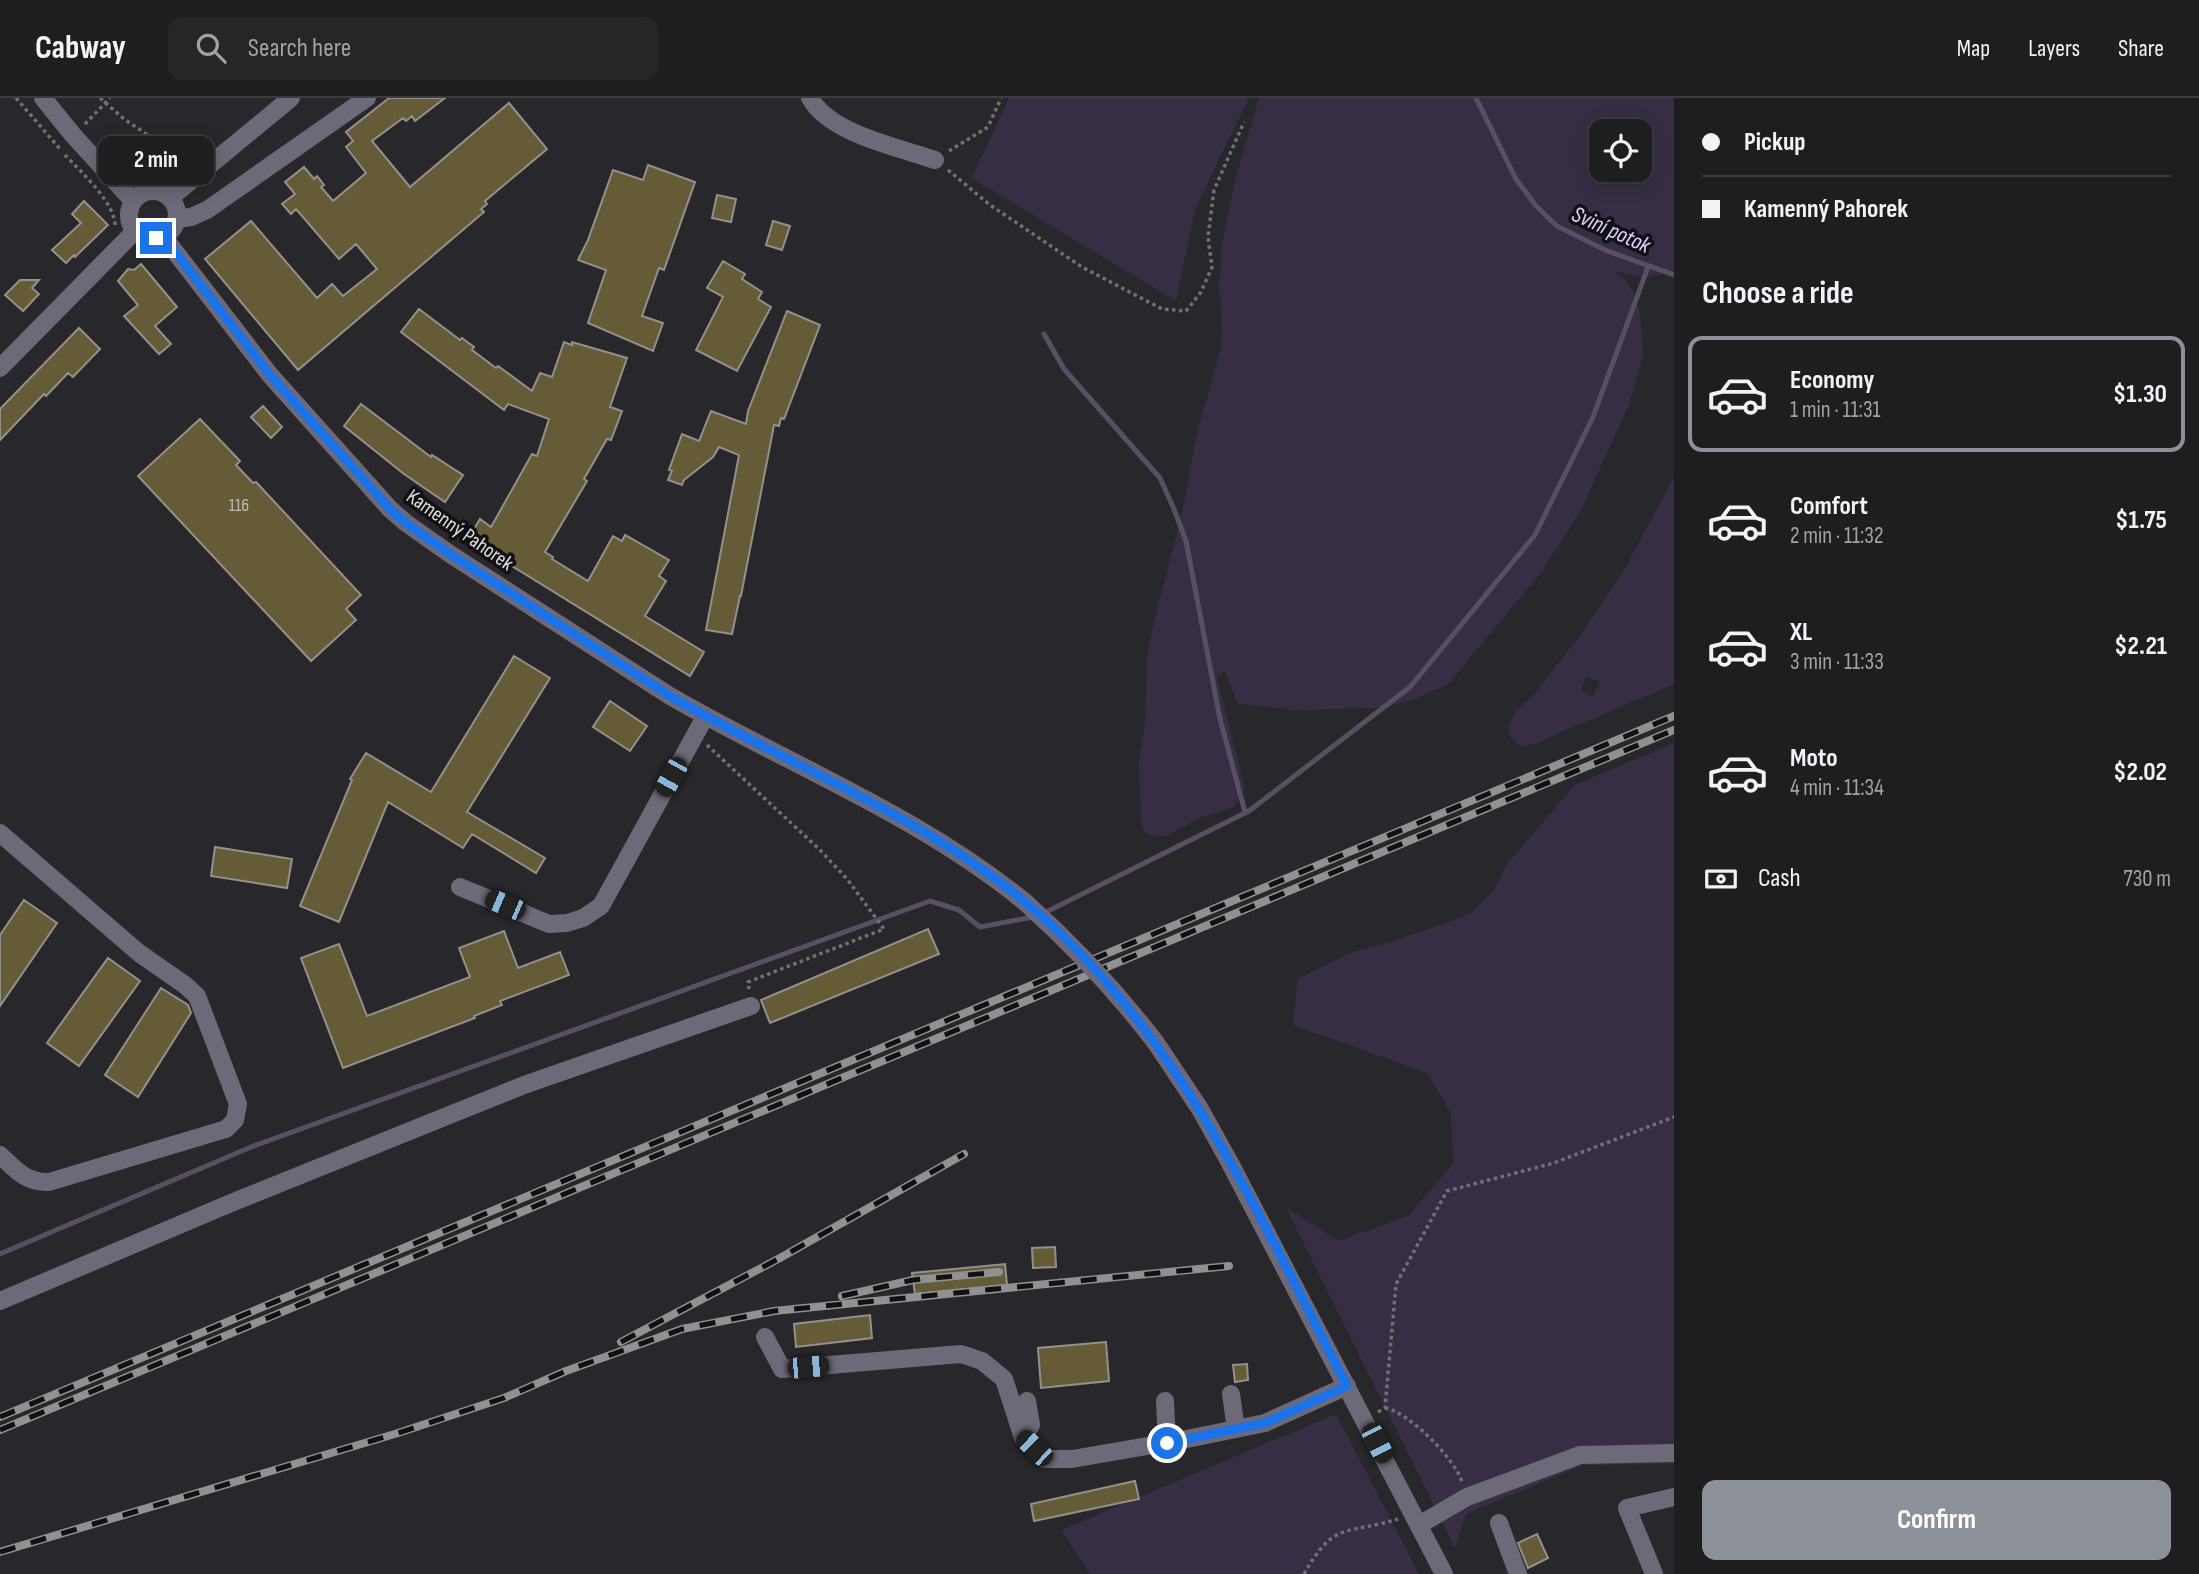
<!DOCTYPE html>
<meta charset="utf-8">
<style>
body{margin:0;font-family:"Sofia Sans Condensed",sans-serif;background:#262629;color:#f1f3f6;height:100vh;display:flex;flex-direction:column;font-size:26px;white-space:nowrap}
*{box-sizing:border-box;margin:0}
p{font-size:23px;color:#a1a2a5}
.icon{flex:none;width:38px;height:38px;fill:none;stroke:currentColor;stroke-width:2;stroke-linecap:round;stroke-linejoin:round}
.map{position:relative;flex:1;overflow:hidden}
.details{display:flex;flex-direction:column;background:#1e1d20;width:525px}
.details>*{flex:none}
.top-card{display:grid;align-content:center;height:154px;padding:0 28px;background:#1e1d20}
.controls{position:absolute;left:1589px;top:21px;display:grid;gap:14px}
.controls a{display:grid;place-items:center;width:63px;height:63px;border-radius:14px;background:#1e1d20;box-shadow:0 4px 18px #0003,0 0 0 2px #3c3b3e;font-size:35px}
.end{position:absolute;width:32px;height:32px;margin:-16px;border:9px solid #1a73e8;background:#fff;box-shadow:0 0 0 4px #fff}
.from{border-radius:50%}
.bubble{position:absolute;height:49px;border-radius:14px;background:#1e1d20;box-shadow:0 4px 18px #0003,0 0 0 2px #3c3b3e;font-size:23px;font-weight:700;line-height:49px;text-align:center}
.car{position:absolute;width:21px;height:42px;margin:-21px -10px;border-radius:9px;box-shadow:0 0 5px 2px #0007;background:linear-gradient(#222 24%,#8ab4d8 0 40%,#222 0 76%,#8ab4d8 0 86%,#222 0)}
.top-card b{display:flex;align-items:center;gap:24px;height:66px;font-size:26px}
.top-card b+b{border-top:2px solid #3c3b3e}
.top-card i{width:18px;height:18px;background:#f1f3f6}
ul{padding:0;list-style:none}
li{display:flex;align-items:center;gap:21px;height:116px;margin:0 14px 10px;padding:0 14px;border:4px solid transparent;border-radius:14px}
li div{flex:1}
li b{display:block;font-size:26px}
li em{font-style:normal;font-weight:700}
li.on{border-color:#8c9099}
li>.icon{width:63px;height:63px;stroke-width:1.5}
h2{padding:0 28px;font-size:32px;line-height:84px}
.pay{display:flex;align-items:center;gap:18px;height:77px;padding:0 28px;font-size:26px}
.pay p{margin-inline-start:auto}
.cta{display:flex;gap:14px;margin-top:auto;padding:14px 28px}
.cta a{flex:1;height:80px;border-radius:14px;background:#8c9099;color:#fff;font-size:28px;font-weight:700;line-height:80px;text-align:center}
header{display:flex;align-items:center;gap:42px;box-sizing:border-box;height:98px;padding:0 35px;background:#1e1d20;border-bottom:2px solid #3c3b3e}
header strong{font-size:33px}
nav{display:flex;gap:38px;margin-inline-start:auto;font-size:24px}
.search{width:490px;height:63px;background:#262629;display:flex;align-items:center;gap:18px;box-sizing:border-box;padding:0 24px;border-radius:14px;color:#a1a2a5;font-size:26px}
main{display:flex;flex:1;min-height:0}
.map>svg:first-child{display:block}
.green{fill:#372e45;fill-rule:evenodd}
.lines{fill:none;stroke-linecap:round;stroke-linejoin:round}
.stream{stroke:#584f63;stroke-width:5}
.building{fill:#655b36;stroke:#92918c;stroke-width:2}
.path{stroke:#717073;stroke-width:3.5;stroke-dasharray:3.5 3.5;stroke-linecap:butt}
.minor{stroke:#6e6978;stroke-width:18}
.rail-casing{stroke:#919093;stroke-width:8}
.rail{stroke:#111012;stroke-width:5;stroke-dasharray:16;stroke-linecap:butt}
.minor-bridge{stroke:#6e6978;stroke-width:18}
.route{stroke:#1a73e8;stroke-width:9}
.labels{text-anchor:middle;dominant-baseline:central;stroke-width:7;stroke-linejoin:round;paint-order:stroke}
.number-label{font-size:18px;fill:#c0bcb5}
.street-label{font-size:21px;fill:#dedddf;stroke:#111012}
.water-label{font-size:23px;font-style:italic;fill:#e0ceff;stroke:#111012}
</style>
<header>
<strong>Cabway</strong>
<div class="search"><svg class="icon" aria-label="search" viewBox="0 0 24 24"><circle cx="10" cy="10" r="6"/><path d="M15 15l6 6"/></svg>Search here</div>
<nav><a>Map</a><a>Layers</a><a>Share</a></nav>
</header>
<main>
<div class="map">
<svg width="1674" height="1476" viewBox="0 0 1674 1476">
<rect width="100%" height="100%" fill="#28272b"/>
<!-- green -->
<path class="green" d="M1009,0H1249L1195,111L1176,203L972,80Z
M1259,0H1674V173L1643,180L1614,173L1626,183L1634,195L1640,215L1643,258L1628,309L1581,412L1543,472L1448,586L1410,603L1378,610L1295,612L1238,606L1225,573L1217,579L1245,691L1234,709L1200,720L1166,738L1154,739L1145,734L1141,725L1139,665L1145,625L1147,559L1153,528L1182,415L1197,336L1221,250L1222,220L1219,188L1222,145L1236,79ZM1601,33H1640V72H1601Z
M1674,379V586L1536,645L1520,649L1511,639L1508,628L1516,613L1533,598L1582,535L1623,474ZM1586,578L1600,584L1592,599L1581,592Z
M1674,645V1366L1583,1367L1466,1416L1455,1450L1285,1108L1338,1143L1408,1118L1453,1066L1451,1015L1427,975L1293,927L1298,881L1355,853L1392,844L1470,816L1494,792L1507,766L1575,687Z
M1336,1316L1419,1476H1090L1061,1432Z"/>
<g class="lines">
<!-- stream -->
<path class="stream" d="M1476,0L1516,81L1536,108L1557,128L1605,152L1674,177
M1044,236L1064,271L1160,380L1174,411L1186,443L1220,621L1245,714
M1042,816L1249,713L1410,589L1535,437L1593,319L1648,169
M0,1156L251,1049L930,803L959,812L980,829L1033,819"/>
</g>
<!-- building -->
<path class="building" d="M389,0H445L415,23L412,18L406,23L403,20L372,43L410,89L509,5L547,51L485,103L487,106L481,111L484,114L298,272L205,161L251,123L317,200L332,186L343,198L377,171L356,146L339,161L296,111L291,116L282,106L295,96L285,84L304,69L314,81L317,78L324,87L321,89L333,103L366,75L346,49L353,43L346,34Z
M648,67L695,84L664,172L659,170L642,218L663,225L653,253L588,225L606,172L578,162L588,142L613,72L643,82Z
M717,97L736,101L731,124L712,120Z
M84,103L108,127L75,159L74,157L66,165L52,152L81,125L72,116Z
M773,123L790,128L782,152L766,147Z
M723,163L745,176L742,181L762,194L758,201L771,209L737,273L696,252L723,199L707,190Z
M141,166L177,209L155,228L171,246L159,256L124,218L138,207L118,183L128,171L134,172Z
M20,182H39L32,190L39,196L23,213L5,197Z
M419,211L460,242L462,240L474,249L472,252L496,270L498,268L532,293L540,275L552,279L564,244L572,247V244L627,260L610,309L622,313L611,342L607,341L584,381L587,383L545,454L553,459L552,461L588,483L613,438L622,443L625,437L669,462L659,478L666,483L645,518L704,554L690,578L468,441L480,421L491,429L532,356L537,358L549,321L508,306L504,312L401,234Z
M787,213L820,227L784,321L781,320L779,328L774,327L741,498H740L732,536L706,532L739,357L719,349L713,359L684,382L682,387L668,382L672,373L669,372L682,336L699,343L711,313L746,326L748,313Z
M79,230L100,251L73,279L68,275L46,298L44,296L0,342V311Z
M361,306L431,359L432,357L463,377L445,404L404,376L344,328Z
M263,308L282,329L271,340L251,319Z
M200,321L240,363L236,367L253,385L256,384L361,497L346,511L356,522L311,563L138,378Z
M514,558L550,580L467,714L545,760L536,775L472,736L463,750L388,704L339,824L300,808L352,682L350,681L366,655L431,694Z
M610,603L647,628L630,653L593,629Z
M215,749L292,761L287,790L211,778Z
M24,802L57,825L0,908V837Z
M928,831L939,856L770,925L761,902Z
M504,833L518,870L560,854L569,877L500,903L502,907L474,918L475,920L343,970L301,860L339,846L367,918L470,879L459,850Z
M108,860L140,883L79,968L47,945Z
M161,890L188,907L191,915L138,999L105,977Z
M1055,1149L1056,1169L1033,1170L1032,1150Z
M1005,1166L1007,1187L915,1196L912,1175Z
M870,1217L872,1240L796,1249L794,1226Z
M1106,1244L1109,1283L1041,1290L1038,1250Z
M1247,1266L1248,1282L1235,1284L1233,1267Z
M1135,1383L1139,1401L1034,1423L1031,1406Z
M1537,1436L1548,1460L1528,1470L1518,1445Z"/>
<g class="lines">
<!-- path -->
<path class="path" d="M16,0L60,51
M100,0L124,21L188,64
M85,26L110,0
M949,53L988,29L1001,0
M65,57C81,74 117,106 115,130
M948,72L990,107L1082,169L1162,211L1186,213L1201,194L1212,169L1208,139L1214,92L1244,24
M707,647L819,751L847,781L884,831L748,884L749,891
M1385,1310C1409,1314 1455,1361 1462,1384
M1378,1314L1385,1310L1396,1186L1447,1093L1554,1065L1674,1019
M1304,1476C1334,1422 1347,1437 1398,1421"/>
<!-- minor -->
<path class="minor" d="M43,0L73,37L133,103
M810,0C830,36 898,49 935,62
M129 117a24 24 0 1 1 48 0a24 24 0 1 1-48 0Z
M170,100L291,0
M176,121L191,119L207,112L367,0
M163,138L270,277L390,411L406,425L450,456L670,598C789,667 919,717 1026,805
M0,270L135,133
M0,735L139,855L185,887L197,898L238,1006L235,1022L226,1031L49,1084C26,1085 15,1071 0,1057
M460,789L549,826L567,825L583,820L601,808L705,619
M1156,945L1200,1011L1230,1065L1444,1476
M0,1203L231,1105L524,987L751,908
M765,1239L782,1271L961,1256L982,1263L1004,1281L1023,1340L1045,1361H1072L1182,1342L1265,1325L1347,1288
M1231,1296L1236,1331
M1165,1303L1167,1345
M1023,1340L1031,1327L1027,1303
M1499,1425L1518,1476
M1419,1427L1467,1399L1580,1357L1674,1355
M1654,1476L1627,1410L1674,1399"/>
<defs>
<path id="rail" d="M842,1198L913,1182L999,1174
M621,1244L780,1160L964,1056
M0,1319L1674,618
M0,1332L1674,632
M0,1454L398,1335L504,1300L566,1273L682,1231L774,1213L1229,1168"/>
</defs>
<!-- rail casing -->
<use href="#rail" class="rail-casing"/>
<!-- rail -->
<use href="#rail" class="rail"/>
<!-- minor-bridge -->
<path class="minor-bridge" d="M1026,805C1074,848 1117,894 1156,945"/>
</g>
<g class="lines">
<!-- route -->
<path class="route" d="M156,140L163,138L270,277L390,411L406,425L450,456L670,598C772,657 882,702 979,769C1161,893 1249,1099 1347,1288L1265,1325L1167,1345"/>
</g>
<g class="labels">
<!-- number labels -->
<g class="number-label">
<text x="239" y="407">116</text>
</g>
<!-- street labels -->
<g class="street-label">
<text transform="translate(460 432) rotate(35)">Kamenný Pahorek</text>
</g>
<!-- water labels -->
<g class="water-label">
<text transform="translate(1611 132) rotate(24)">Sviní potok</text>
</g>
</g>
</svg>
<div class="controls">
<a><svg class="icon" aria-label="locate" viewBox="0 0 24 24"><circle cx="12" cy="12" r="6"/><path d="M12 2v4M12 18v4M2 12h4M18 12h4"/></svg></a>
</div>
<i class="end from" style="left:1167px;top:1345px"></i>
<i class="end" style="left:156px;top:140px"></i>
<div class="bubble" style="left:98px;top:38px;width:116px">2 min</div>
<i class="car" style="left:671px;top:679px;rotate:209deg"></i>
<i class="car" style="left:505px;top:807px;rotate:293deg"></i>
<i class="car" style="left:808px;top:1269px;rotate:85deg"></i>
<i class="car" style="left:1377px;top:1345px;rotate:153deg"></i>
<i class="car" style="left:1034px;top:1350px;rotate:314deg"></i>
</div>
<section class="details">
<div class="top-card">
<b><i class="from"></i>Pickup</b>
<b><i></i>Kamenný Pahorek</b>
</div>
<h2>Choose a ride</h2>
<ul>
<li class="on"><svg class="icon" aria-label="car" viewBox="0 0 24 24"><path d="M5 17H2v-5l4-1 3-4h7l3 4 3 1v5h-3M9 17h6M6 11h13"/><circle cx="7" cy="17" r="2"/><circle cx="17" cy="17" r="2"/></svg><div><b>Economy</b><p>1 min · 11:31</p></div><em>$1.30</em></li>
<li><svg class="icon" aria-label="car" viewBox="0 0 24 24"><path d="M5 17H2v-5l4-1 3-4h7l3 4 3 1v5h-3M9 17h6M6 11h13"/><circle cx="7" cy="17" r="2"/><circle cx="17" cy="17" r="2"/></svg><div><b>Comfort</b><p>2 min · 11:32</p></div><em>$1.75</em></li>
<li><svg class="icon" aria-label="car" viewBox="0 0 24 24"><path d="M5 17H2v-5l4-1 3-4h7l3 4 3 1v5h-3M9 17h6M6 11h13"/><circle cx="7" cy="17" r="2"/><circle cx="17" cy="17" r="2"/></svg><div><b>XL</b><p>3 min · 11:33</p></div><em>$2.21</em></li>
<li><svg class="icon" aria-label="car" viewBox="0 0 24 24"><path d="M5 17H2v-5l4-1 3-4h7l3 4 3 1v5h-3M9 17h6M6 11h13"/><circle cx="7" cy="17" r="2"/><circle cx="17" cy="17" r="2"/></svg><div><b>Moto</b><p>4 min · 11:34</p></div><em>$2.02</em></li>
</ul>
<div class="pay"><svg class="icon" aria-label="cash" viewBox="0 0 24 24"><path d="M3 7h18v10H3z"/><circle cx="12" cy="12" r="2"/></svg>Cash<p>730 m</p></div>
<div class="cta"><a>Confirm</a></div>
</section>
</main>
